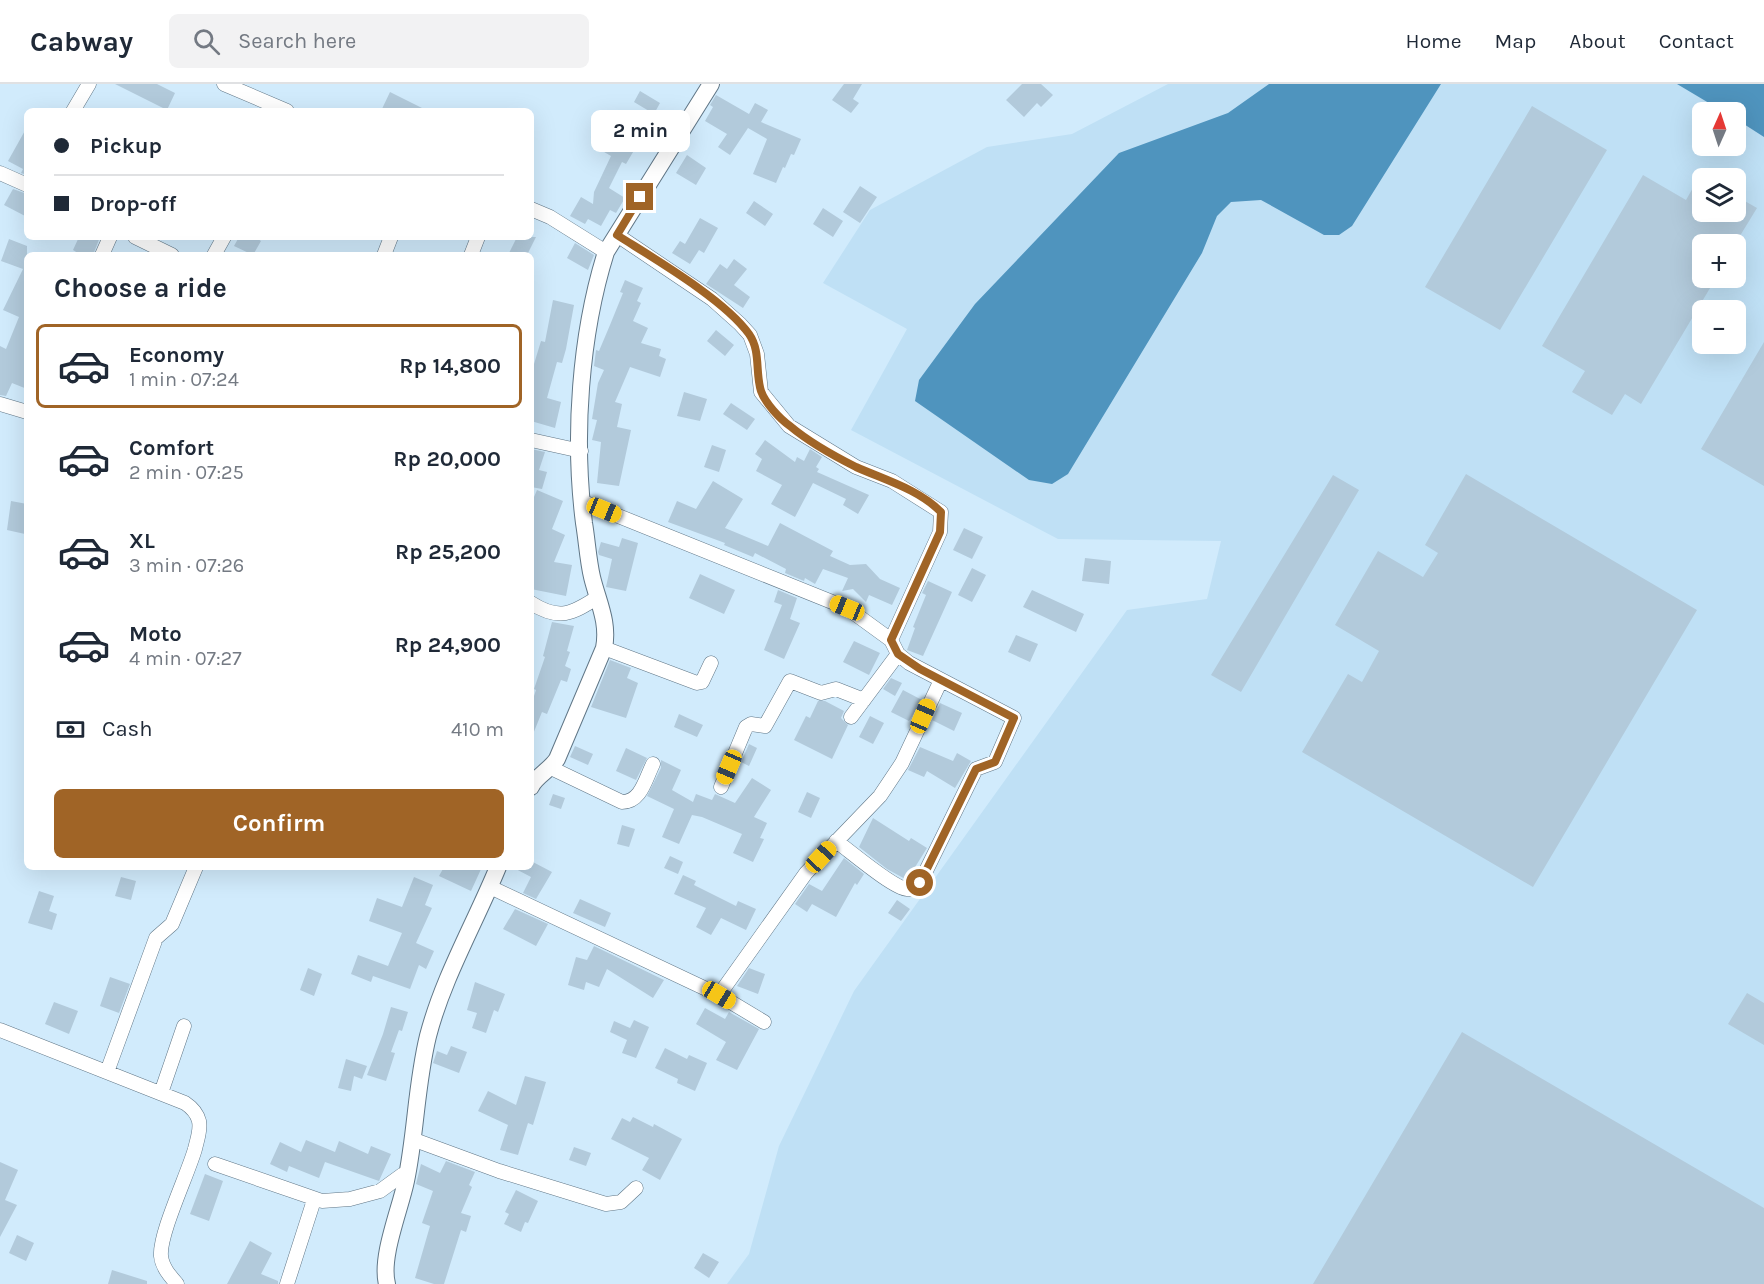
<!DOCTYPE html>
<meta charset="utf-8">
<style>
body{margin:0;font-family:Karla,sans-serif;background:#f2f2f3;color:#1f2937;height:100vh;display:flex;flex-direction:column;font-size:22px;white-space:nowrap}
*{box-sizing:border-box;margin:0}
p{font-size:20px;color:#747a83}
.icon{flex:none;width:33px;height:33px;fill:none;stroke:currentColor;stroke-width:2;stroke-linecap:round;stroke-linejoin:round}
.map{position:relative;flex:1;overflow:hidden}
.side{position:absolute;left:24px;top:168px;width:510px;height:618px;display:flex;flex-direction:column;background:#fff;border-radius:9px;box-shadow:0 6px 24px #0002}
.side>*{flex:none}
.hud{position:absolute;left:24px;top:24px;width:510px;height:132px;border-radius:9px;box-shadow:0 6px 24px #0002;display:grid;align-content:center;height:132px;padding:0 30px;background:#fff}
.needle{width:39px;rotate:3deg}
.tools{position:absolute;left:1692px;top:18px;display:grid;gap:12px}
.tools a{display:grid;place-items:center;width:54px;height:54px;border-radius:9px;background:#fff;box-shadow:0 6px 24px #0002;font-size:30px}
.end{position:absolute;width:27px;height:27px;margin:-14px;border:8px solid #a06426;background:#fff;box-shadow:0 0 0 3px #fff}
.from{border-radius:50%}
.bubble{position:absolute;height:42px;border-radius:9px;background:#fff;box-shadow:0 6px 24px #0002;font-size:20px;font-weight:700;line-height:42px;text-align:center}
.car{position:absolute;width:18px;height:36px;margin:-18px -9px;border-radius:8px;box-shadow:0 0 4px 2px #0007;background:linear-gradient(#f5c518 24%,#345 0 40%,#f5c518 0 76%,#345 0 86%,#f5c518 0)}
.hud b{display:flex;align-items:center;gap:21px;height:57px;font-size:22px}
.hud b+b{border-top:2px solid #e0e1e3}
.hud i{width:15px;height:15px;background:#1f2937}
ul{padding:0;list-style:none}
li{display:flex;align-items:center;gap:18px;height:84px;margin:0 12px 9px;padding:0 18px;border:3px solid transparent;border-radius:9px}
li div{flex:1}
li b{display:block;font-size:22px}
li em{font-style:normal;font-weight:700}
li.current{border-color:#a06426}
li>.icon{width:54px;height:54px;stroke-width:1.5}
h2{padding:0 30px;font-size:27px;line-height:72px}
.pay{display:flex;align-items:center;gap:15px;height:66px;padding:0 30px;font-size:22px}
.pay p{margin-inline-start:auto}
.button{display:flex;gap:12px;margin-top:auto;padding:12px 30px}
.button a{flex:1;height:69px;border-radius:9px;background:#a06426;color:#fff;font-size:24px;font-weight:700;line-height:69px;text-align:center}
header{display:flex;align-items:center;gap:36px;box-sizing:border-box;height:84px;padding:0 30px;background:#fff;border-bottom:2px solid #e0e1e3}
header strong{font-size:28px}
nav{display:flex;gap:33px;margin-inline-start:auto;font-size:21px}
.search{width:420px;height:54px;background:#f2f2f3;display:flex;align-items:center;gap:15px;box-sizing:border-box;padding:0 21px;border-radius:9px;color:#747a83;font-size:22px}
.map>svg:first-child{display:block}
.built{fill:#bfe0f5;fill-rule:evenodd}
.water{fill:#4f94be}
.building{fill:#b2cadb}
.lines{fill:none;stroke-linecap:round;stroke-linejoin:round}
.minor-casing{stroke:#607686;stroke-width:15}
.tertiary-casing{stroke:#607686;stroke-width:18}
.minor{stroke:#fff;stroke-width:14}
.tertiary{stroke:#fff;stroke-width:16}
.route{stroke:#a06426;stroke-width:8}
</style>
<header>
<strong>Cabway</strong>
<div class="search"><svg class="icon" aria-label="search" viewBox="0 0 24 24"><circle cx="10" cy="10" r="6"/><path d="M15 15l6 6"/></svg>Search here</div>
<nav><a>Home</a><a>Map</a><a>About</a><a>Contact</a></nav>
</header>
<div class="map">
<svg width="1764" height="1200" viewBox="0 0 1764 1200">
<rect width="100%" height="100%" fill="#d1ebfc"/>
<!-- built -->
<path class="built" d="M1168,0H1764V1200H727L749,1170L779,1062L854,907L1127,526L1207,515L1221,457L1058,455L851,346L907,245L823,199L870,126L987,63L1072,50ZM1702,28H1736V62H1702ZM1702,94H1736V128H1702ZM1702,160H1736V194H1702ZM1702,226H1736V260H1702Z"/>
<!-- water -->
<path class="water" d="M1269,0H1441L1352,142L1339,151H1324L1261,116L1231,118L1217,132L1202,169L1068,390L1052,400L1029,396L915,317L919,296L975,220L1119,69L1228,29Z
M1677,0H1764V53L1736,35V28H1724Z"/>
<!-- building -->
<path class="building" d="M115,0H157L175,9L167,26Z
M844,0H862L853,15L859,19L851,29L832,16Z
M1022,0H1041L1053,11L1041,23L1037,19L1024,33L1006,16Z
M640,7L660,19L654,30L634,18Z
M390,8L428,27H381Z
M716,11L749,30L755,19L768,26L761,38L801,55L794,71L791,70L785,84L783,83L776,99L753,90L767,55L748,44L730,71L718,63L727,50L705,37L713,23L710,21Z
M1532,22L1607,66L1500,246L1425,203Z
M27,43V91L21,89L23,85L8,77Z
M609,48L636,63L626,80L622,78L609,104L625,114L616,129L610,126L601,142L588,135L585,140L570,132L581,113L593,120L594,108L611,72L599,65Z
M687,71L706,84L696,101L676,89Z
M1702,88V128H1736V112L1757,124L1735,160H1702V194H1716L1641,320L1625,310L1612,331L1572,308L1585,287L1542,262L1643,91L1686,116Z
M860,102L877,113L860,139L843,128Z
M13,105L27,110V133L4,121Z
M754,117L773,130L765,142L746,129Z
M823,124L843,137L833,153L813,140Z
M700,134L718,144L704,169L699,166L690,180L672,169L680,157L685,160Z
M79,153H100L93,171H81L73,166Z
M239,153H255L261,157L253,171L234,162Z
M517,153H536L527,171H508Z
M9,155L27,162V305L12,299L6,312L0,311V262L6,265L19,233L3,226L23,185L1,177Z
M575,159L594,171L588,186L567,174Z
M734,175L747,185L734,201L750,213L743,224L706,200L720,180L727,185Z
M625,196L643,204L637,217L641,219L633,237L648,244L641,259L661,265L659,272L666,275L660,293L630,283L615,318L622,320L617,343L631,346L619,402L597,399L601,358L592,356L597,336L592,335L598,299L604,286L594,282L596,266L599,267L610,241L623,209L620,208Z
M553,216L574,221L566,265L562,279L557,278L547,314L561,318L555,344L531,337V280H534L541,257L545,258Z
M716,246L734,261L725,272L707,257Z
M1764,258V402L1701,365Z
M684,308L707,315L700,337L677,332Z
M731,319L755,335L747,346L723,330Z
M765,356L795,378L797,373L804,377L810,365L822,373L816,383L819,385L817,388L869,411L858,430L843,421L846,415L813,399L795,433L771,420L782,401L756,387L762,375L755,370Z
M712,361L726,366L719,388L704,383Z
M531,365L545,368L539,386L547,388L542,405L531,403Z
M1466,390L1697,526L1533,803L1302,668L1348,590L1362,598L1379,567L1335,541L1378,467L1423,493L1438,469L1425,461Z
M1333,391L1359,406L1241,608L1211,591Z
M713,397L743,415L725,444L768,462L780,439L833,467L830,472L850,481L866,480L880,495L900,504L892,521L869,511L866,518L853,505L842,507L848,494L823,485L815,500L805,494L804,497L785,489L786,485L755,469L753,473L724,461L725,459L668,438L677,417L696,425Z
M537,406L563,417L552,445L565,451L554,478L572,481L566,512L531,505V420Z
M11,417L27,420L25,450L7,446Z
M964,444L983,453L972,475L953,466Z
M622,454L638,459L626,507L606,503L612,475L599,471L598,468L601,458L619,463Z
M1085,474L1111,477L1109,500L1082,497Z
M972,484L986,491L972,518L958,511Z
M700,490L735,506L724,530L689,514Z
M928,497L952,508L923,572L907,566L915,544L913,543L926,511L922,509Z
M778,506L797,514L790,535L800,539L784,575L764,566L782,521L774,518Z
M1032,506L1084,530L1076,548L1023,523Z
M552,538L574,542L567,567L570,568L565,582L571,585L567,598L561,596L547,630L542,628L531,655V621L536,606L534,605L545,573L543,572Z
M1016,551L1038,560L1030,578L1008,568Z
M854,557L880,569L869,591L843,578Z
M610,576L631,584L627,594L638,599L626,634L591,623Z
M891,594L902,599L895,612L883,605Z
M903,606L922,616L909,637L891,628Z
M818,617H825L844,627L841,634L848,641L832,675L794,656L806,632L810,634Z
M940,619L962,629L954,647L932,636Z
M679,630L703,641L697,653L674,643Z
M870,632L884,639L873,660L859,653Z
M749,660L757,664L749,682L741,678Z
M575,662L593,670L588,681L570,673Z
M920,663L953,677L957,669L971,677L955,704L927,687L924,693L908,686Z
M626,664L647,674L636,696L616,687Z
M661,676L681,686L672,706L693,718L696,710L712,716L715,710L735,719L752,694L771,706L754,733L767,739L760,754L764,755L753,778L733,769L742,750L702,733L692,731L679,760L662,753L674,725L647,712L661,684Z
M807,708L820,714L811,734L798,728Z
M553,710L565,714L561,725L549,721Z
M873,734L909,757L911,754L927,764L907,796L887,785L859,763Z
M622,741L635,745L629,763L617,760Z
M670,772L683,778L678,790L664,784Z
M844,774L864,790L857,801L855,799L836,833L812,820L807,828L795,820L809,800L822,807Z
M531,777L552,788L536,815L523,809L531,793L512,783H531Z
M444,783H482L471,807L439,792Z
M683,791L696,797L694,801L736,822L738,817L756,825L746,846L721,834L711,851L696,843L706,824L674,810Z
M121,793L136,797L131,816L115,812Z
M414,793L433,801L425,821L432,824L416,859L434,867L426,885L419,881L410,905L373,892L371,898L351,890L358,871L388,882L402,849L369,837L377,814L402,823Z
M39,807L54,812L49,827L57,830L52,846L28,839Z
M580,815L611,829L605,843L573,829Z
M897,816L910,825L901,837L888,829Z
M515,825L548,840L536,862L503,845Z
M594,862L664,896L653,914L607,885L599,903L586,898L584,906L568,901L576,873L587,876Z
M308,884L322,890L314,912L300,906Z
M749,884L765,890L758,910L737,902Z
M110,893L130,900L119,929L100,922Z
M475,898L505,910L498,928L494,926L486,949L472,944L477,929L467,926Z
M1747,909L1764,919V961L1728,940Z
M54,918L78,927L69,950L45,940Z
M391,923L408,928L402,947L399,946L391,968L395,969L386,997L367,991L383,950Z
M705,924L725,935L729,928L759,945L737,986L716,976L726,958L696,940Z
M634,936L649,943L636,974L622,969L627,956L610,948L614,937L630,944Z
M1462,948L1764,1124V1200H1313Z
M451,962L467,968L459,989L433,979L437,967L447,971Z
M665,964L687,975L689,971L707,979L695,1007L677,999L678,995L655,984Z
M346,975L367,982L362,995L354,992L351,1007L338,1004Z
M525,992L546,998L533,1041L528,1039L518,1071L500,1066L508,1041L478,1027L488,1007L516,1021Z
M633,1033L653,1043L654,1040L682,1055L660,1096L642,1086L649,1074L611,1055L622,1034L630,1038Z
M306,1056L335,1068L339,1057L368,1070L371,1062L391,1070L379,1097L325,1078L319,1094L289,1082L287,1088L270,1080L280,1058L301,1068Z
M574,1063L591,1069L586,1082L569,1076Z
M446,1077L475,1088L469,1101L472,1103L461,1129L471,1132L466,1148L461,1146L444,1200H434L415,1194L430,1142L422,1139L433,1107L416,1100L421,1080L440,1089Z
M0,1078L18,1086L5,1116L17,1121L0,1153Z
M205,1090L223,1097L209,1137L190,1130Z
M516,1106L538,1117L528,1139L525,1138L521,1148L504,1140L509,1130L505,1128Z
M17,1151L34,1159L26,1177L9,1169Z
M250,1157L272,1169L261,1190L278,1197V1200H227Z
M703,1169L719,1178L709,1194L694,1184Z
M112,1186L147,1197V1200H108Z"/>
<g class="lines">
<defs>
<path id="minor" d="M224,0L287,27
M73,27L89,0
M0,89L27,101
M531,125L550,133L606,168
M617,151L712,215L740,240L750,251L757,270L761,308L789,342L856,383L892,397L941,428L940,448L891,556
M135,153L172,171
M102,171L110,153
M214,171L224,153
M384,171L391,153
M471,171L478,153
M0,320L27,328
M531,356L581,367
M581,417L847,524L891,556L898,570L909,579L1014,634L995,678L976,685L920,799C916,803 913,806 907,805C893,804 850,767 836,757
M531,519C559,537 572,530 598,513
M604,564L697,599L702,598L711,579
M851,633L898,570
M551,684L622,718C641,718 645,696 653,680
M721,703L746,643L751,640L765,642L790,597L821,609L836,605L864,616
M490,803L719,911L806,789L880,712L902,679L941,596
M719,911L764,938
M0,946L185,1019C191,1023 197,1029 199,1037C201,1046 197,1056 195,1065C188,1090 159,1150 161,1172C162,1183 170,1192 177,1200
M107,988L156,854L172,840L196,783
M161,1009L184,942
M412,1055L499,1087L606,1120L621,1118L636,1104
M215,1080L322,1117L350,1115L380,1107L402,1091L408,1089
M287,1200L314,1116"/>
<path id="tertiary" d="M531,703C535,693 550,686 557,675L604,564C609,538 598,518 592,493C588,476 587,457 584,439C573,353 580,251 606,168L711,0
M387,1200C380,1173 400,1126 406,1097C416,1049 416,1001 428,952C443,894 475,839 498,783"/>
</defs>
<!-- minor casing -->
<use href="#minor" class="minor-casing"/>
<!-- tertiary casing -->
<use href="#tertiary" class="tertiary-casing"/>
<!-- minor -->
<use href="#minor" class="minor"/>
<!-- tertiary -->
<use href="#tertiary" class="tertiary"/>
</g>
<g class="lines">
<!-- route -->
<path class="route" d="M640,113L617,151C653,174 724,215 749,250C761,267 755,288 761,307C765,319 780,335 790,342C809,358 834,372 856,383C885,396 918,405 941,428L940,448L891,556L898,570L920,585L1014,634L995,678L976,685L920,799"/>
</g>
</svg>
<div class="tools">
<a><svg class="needle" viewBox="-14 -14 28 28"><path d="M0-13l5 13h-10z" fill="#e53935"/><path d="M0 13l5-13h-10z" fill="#747a83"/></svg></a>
<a><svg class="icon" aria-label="layers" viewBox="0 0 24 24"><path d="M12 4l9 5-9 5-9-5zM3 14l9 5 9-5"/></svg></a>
<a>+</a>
<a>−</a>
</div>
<i class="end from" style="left:920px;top:799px"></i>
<i class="end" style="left:640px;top:113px"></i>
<div class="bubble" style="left:591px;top:26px;width:99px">2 min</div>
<i class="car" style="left:604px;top:426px;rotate:112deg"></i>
<i class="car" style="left:847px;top:524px;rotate:292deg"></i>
<i class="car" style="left:923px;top:632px;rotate:23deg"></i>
<i class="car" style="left:729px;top:683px;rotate:203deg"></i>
<i class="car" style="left:821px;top:773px;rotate:43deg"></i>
<i class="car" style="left:719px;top:911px;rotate:121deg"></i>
<div class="hud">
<b><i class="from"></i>Pickup</b>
<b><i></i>Drop-off</b>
</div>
<section class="side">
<h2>Choose a ride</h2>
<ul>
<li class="current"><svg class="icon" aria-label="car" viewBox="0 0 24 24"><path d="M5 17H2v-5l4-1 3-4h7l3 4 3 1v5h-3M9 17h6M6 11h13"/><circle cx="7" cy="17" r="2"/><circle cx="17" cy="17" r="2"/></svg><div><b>Economy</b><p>1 min · 07:24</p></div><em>Rp 14,800</em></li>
<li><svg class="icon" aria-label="car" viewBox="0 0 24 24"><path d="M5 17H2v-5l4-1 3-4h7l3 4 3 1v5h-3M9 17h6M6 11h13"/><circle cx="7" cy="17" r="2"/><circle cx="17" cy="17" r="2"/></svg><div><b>Comfort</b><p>2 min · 07:25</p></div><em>Rp 20,000</em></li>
<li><svg class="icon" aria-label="car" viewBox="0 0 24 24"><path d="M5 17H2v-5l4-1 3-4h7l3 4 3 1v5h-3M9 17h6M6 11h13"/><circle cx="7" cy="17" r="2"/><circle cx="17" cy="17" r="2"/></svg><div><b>XL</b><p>3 min · 07:26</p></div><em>Rp 25,200</em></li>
<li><svg class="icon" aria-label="car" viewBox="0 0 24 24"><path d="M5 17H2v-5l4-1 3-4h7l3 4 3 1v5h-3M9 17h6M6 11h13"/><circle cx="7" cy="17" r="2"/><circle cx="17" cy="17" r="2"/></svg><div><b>Moto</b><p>4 min · 07:27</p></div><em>Rp 24,900</em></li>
</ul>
<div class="pay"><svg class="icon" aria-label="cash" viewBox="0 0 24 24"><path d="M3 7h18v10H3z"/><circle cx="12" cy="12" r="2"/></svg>Cash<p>410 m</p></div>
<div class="button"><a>Confirm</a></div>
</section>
</div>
